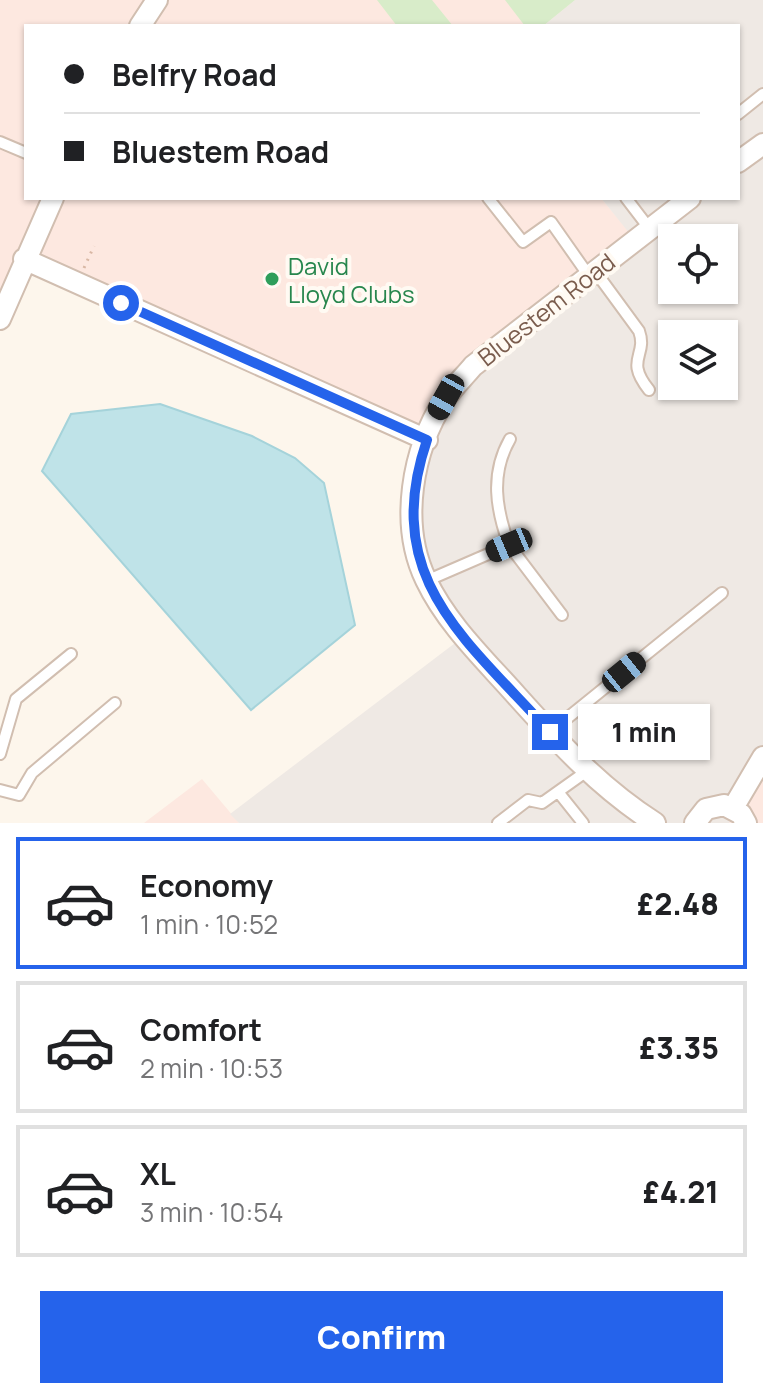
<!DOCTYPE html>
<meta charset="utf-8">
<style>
body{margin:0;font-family:Manrope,sans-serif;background:#f6f6f6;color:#202124;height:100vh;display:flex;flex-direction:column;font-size:30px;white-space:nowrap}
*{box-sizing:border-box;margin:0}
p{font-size:26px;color:#757577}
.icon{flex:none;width:44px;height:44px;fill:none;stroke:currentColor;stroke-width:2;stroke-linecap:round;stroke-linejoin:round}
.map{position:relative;height:823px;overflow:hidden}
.side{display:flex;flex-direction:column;background:#fff;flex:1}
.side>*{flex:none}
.guide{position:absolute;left:24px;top:24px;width:716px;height:176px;border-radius:0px;box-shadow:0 2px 6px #0004;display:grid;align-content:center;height:176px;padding:0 40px;background:#fff}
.buttons{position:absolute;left:658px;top:224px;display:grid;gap:16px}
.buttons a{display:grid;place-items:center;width:80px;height:80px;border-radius:0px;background:#fff;box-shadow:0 2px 6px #0004;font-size:40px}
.end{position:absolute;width:36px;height:36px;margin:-18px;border:10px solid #2563eb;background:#fff;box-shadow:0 0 0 4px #fff}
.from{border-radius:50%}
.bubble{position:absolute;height:56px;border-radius:0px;background:#fff;box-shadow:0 2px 6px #0004;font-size:26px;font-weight:800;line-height:56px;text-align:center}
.car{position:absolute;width:24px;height:48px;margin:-24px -12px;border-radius:10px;box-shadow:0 0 6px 2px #0007;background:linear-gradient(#222 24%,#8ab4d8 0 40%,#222 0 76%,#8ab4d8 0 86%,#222 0)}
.guide b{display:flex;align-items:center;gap:28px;height:76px;font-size:30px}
.guide b+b{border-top:2px solid #e0e0e0}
.guide i{width:20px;height:20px;background:#202124}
ul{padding:14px 0 0;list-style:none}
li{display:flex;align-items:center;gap:24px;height:132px;margin:0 16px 12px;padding:0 24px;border:4px solid #e0e0e0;border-radius:0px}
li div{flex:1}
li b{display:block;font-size:30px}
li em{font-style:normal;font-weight:800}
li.current{border-color:#2563eb}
li>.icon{width:72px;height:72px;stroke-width:1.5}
.action{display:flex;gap:16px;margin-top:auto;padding:16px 40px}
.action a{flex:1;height:92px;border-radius:0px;background:#2563eb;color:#fff;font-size:32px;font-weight:800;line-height:92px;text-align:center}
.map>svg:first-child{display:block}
.commercial{fill:#fde8e0}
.industrial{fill:#efe9e4;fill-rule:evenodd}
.green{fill:#d8ecc9}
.water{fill:#bfe3e8;stroke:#a5d3da;stroke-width:2}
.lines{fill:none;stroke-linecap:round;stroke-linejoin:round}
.lane-casing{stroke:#d1beb0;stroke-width:14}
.street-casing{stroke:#d1beb0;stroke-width:24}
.path{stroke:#d9b8a5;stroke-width:3;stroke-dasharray:2 6;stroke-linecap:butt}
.lane{stroke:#fff;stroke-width:10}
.street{stroke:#fff;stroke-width:20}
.route{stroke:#2563eb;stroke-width:10}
.leisure-dot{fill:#2e9e5b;stroke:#fffaf3;stroke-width:3}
.labels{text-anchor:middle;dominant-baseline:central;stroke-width:8;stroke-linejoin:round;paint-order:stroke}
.leisure-label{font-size:24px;fill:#27864d;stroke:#fffaf3;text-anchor:start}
.street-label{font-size:24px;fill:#7a5c4d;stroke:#fffaf3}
</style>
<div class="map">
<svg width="763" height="823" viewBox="0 0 763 823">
<rect width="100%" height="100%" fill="#fdf6ec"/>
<!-- commercial -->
<path class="commercial" d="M0,0H575L543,26H26V198H601L635,239L427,440L25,260L0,319Z
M763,764V823H729L733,808Z
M202,779L239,823H144Z"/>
<!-- industrial -->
<path class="industrial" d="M575,0H763V764L733,808L729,823H239L230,814L463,637L440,604L411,504L446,397L634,239L601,198H738V26H543ZM672,238H724V290H672ZM672,334H724V386H672Z"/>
<!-- green -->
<path class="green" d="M377,0H432L453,26H397Z
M505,0H575L543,26H525Z"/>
<!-- water -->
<path class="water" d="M160,404L252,436L295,458L324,483L355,625L251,710L42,471L71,414Z"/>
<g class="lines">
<defs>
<path id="lane" d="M738,114L763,94
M0,142L26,153
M488,198L523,242L551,222L589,276
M626,198L649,228
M595,271L639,331C648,356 624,359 649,390
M509,545L562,615
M426,581L509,545C496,509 490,474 510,439
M550,732L722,593
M0,754L16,699L71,654
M0,790L19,795L32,773L115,703
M559,793L583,823
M498,823L528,800L542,803L587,771"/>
<path id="street" d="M140,26L157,0
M738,162L763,144
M24,259L427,440
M0,319L53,198
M733,808L763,757
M655,823C600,788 559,743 516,695C484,659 447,624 426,580C399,524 412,450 445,399C453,387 464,377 473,366L690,198
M695,823L706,809L724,805L741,814L746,823"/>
</defs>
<!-- lane casing -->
<use href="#lane" class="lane-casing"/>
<!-- street casing -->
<use href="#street" class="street-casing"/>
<!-- path -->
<path class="path" d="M84,268L94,246"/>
<!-- lane -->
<use href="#lane" class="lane"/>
<!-- street -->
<use href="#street" class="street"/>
</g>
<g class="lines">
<!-- route -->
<path class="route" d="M121,303L427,440C380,578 465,638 550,732"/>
</g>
<!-- markers -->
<circle class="leisure-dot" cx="272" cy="279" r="8"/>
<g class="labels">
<!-- leisure labels -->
<g class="leisure-label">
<text x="288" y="265">David<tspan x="288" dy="28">Lloyd Clubs</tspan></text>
</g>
<!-- street labels -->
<g class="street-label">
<text transform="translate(546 309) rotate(-38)">Bluestem Road</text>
</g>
</g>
</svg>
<div class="buttons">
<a><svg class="icon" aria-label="locate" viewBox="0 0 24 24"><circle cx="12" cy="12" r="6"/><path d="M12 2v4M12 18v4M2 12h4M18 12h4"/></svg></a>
<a><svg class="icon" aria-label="layers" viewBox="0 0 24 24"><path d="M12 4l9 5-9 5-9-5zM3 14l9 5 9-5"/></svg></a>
</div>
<i class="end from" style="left:121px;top:303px"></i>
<i class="end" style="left:550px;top:732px"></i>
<div class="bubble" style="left:578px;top:704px;width:132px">1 min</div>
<i class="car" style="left:446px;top:397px;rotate:209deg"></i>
<i class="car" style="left:509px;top:545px;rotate:247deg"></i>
<i class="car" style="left:624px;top:672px;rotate:51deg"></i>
<div class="guide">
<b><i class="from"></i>Belfry Road</b>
<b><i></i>Bluestem Road</b>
</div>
</div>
<section class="side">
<ul>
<li class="current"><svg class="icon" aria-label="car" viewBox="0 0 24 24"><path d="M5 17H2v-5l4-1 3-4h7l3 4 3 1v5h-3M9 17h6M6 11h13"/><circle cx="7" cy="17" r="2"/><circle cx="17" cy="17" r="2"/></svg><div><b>Economy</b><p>1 min · 10:52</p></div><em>£2.48</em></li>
<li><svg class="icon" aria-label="car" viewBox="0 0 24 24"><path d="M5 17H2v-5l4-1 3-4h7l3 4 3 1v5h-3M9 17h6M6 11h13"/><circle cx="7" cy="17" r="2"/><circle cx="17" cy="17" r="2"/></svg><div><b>Comfort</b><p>2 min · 10:53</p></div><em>£3.35</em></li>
<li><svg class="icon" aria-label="car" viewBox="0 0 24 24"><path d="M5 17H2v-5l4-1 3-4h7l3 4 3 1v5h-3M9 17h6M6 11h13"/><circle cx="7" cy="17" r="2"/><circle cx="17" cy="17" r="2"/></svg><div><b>XL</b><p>3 min · 10:54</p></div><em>£4.21</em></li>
</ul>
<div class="action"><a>Confirm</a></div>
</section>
